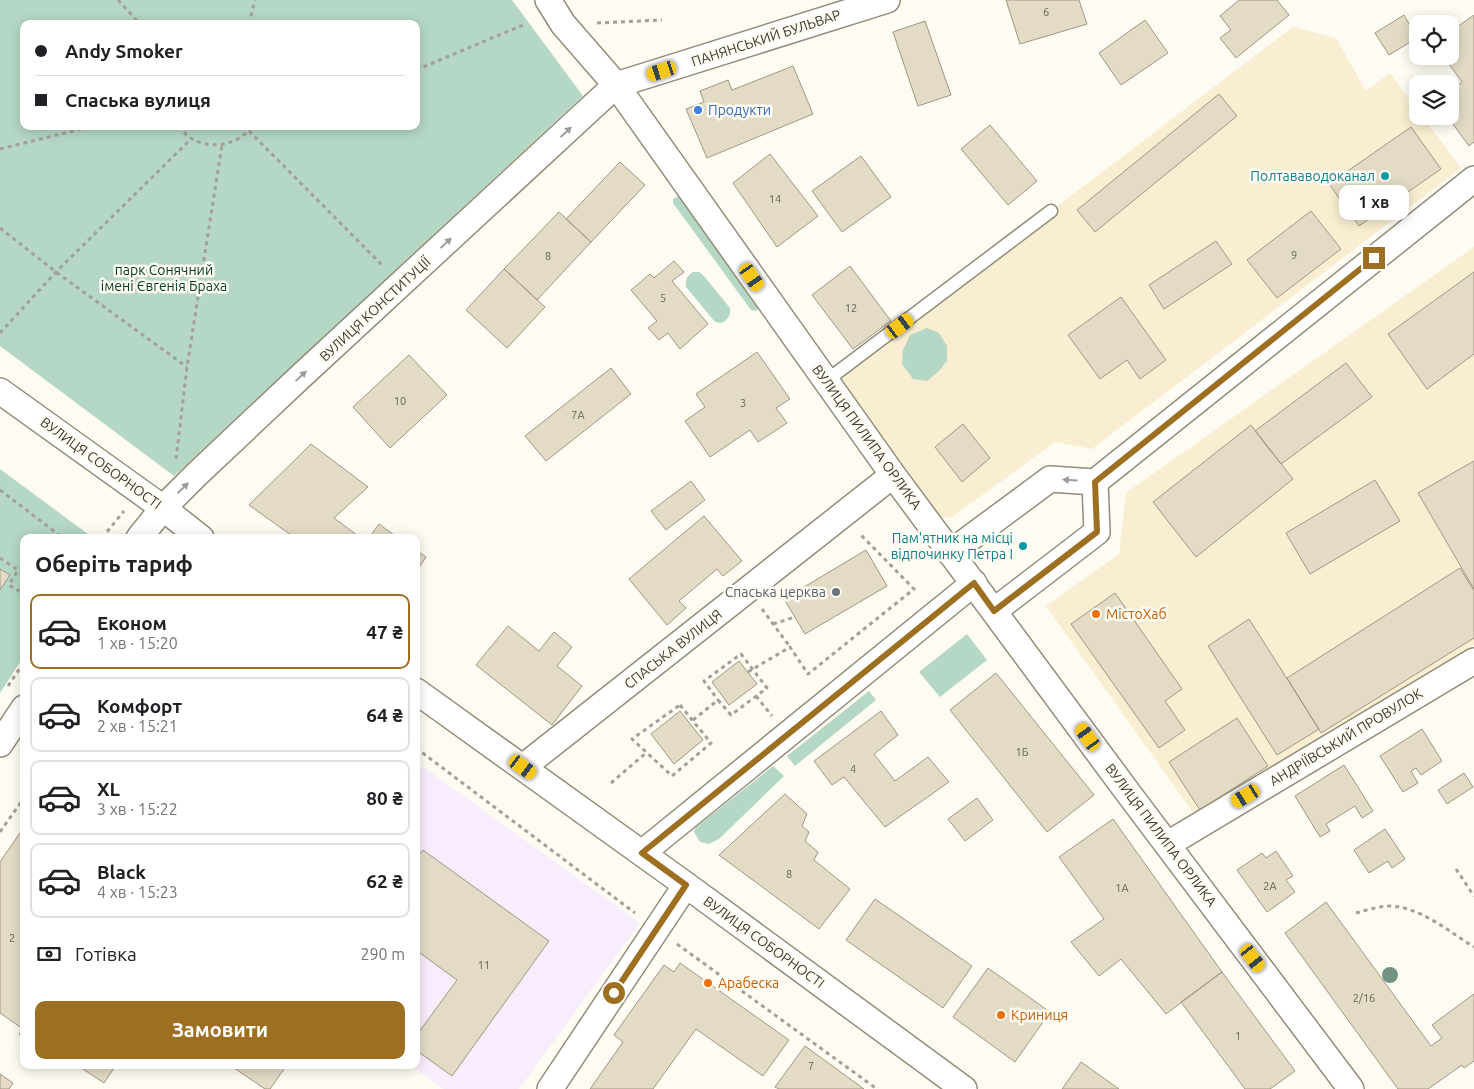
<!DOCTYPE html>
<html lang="uk">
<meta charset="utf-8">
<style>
body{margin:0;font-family:Ubuntu,sans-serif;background:#f2f2f2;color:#202124;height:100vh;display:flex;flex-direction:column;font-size:19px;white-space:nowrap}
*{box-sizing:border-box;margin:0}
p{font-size:16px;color:#757577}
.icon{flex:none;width:28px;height:28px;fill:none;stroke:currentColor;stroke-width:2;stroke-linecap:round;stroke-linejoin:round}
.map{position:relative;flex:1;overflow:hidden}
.drawer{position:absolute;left:20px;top:534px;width:400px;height:535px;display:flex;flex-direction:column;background:#fff;border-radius:10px;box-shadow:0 2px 12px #0003}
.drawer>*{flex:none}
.banner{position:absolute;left:20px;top:20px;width:400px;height:110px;border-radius:10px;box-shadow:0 2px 12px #0003;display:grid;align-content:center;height:110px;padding:0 15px;background:#fff}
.tools{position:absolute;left:1409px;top:15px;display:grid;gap:10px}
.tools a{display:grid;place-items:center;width:50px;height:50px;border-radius:10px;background:#fff;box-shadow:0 2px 12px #0003;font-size:25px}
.end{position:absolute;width:22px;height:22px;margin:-11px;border:6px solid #9d7021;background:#fff;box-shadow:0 0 0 2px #fff}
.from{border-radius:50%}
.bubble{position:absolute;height:35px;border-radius:10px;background:#fff;box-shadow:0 2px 12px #0003;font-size:16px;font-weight:700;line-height:35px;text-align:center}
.car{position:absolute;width:15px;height:30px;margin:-15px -8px;border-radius:6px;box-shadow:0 0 4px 1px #0007;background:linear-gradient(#f5c518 24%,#345 0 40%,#f5c518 0 76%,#345 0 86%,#f5c518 0)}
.banner b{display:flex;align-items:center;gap:18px;height:48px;font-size:19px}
.banner b+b{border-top:1px solid #e0e0e0}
.banner i{width:12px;height:12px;background:#202124}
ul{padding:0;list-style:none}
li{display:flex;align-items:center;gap:15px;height:75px;margin:0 10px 8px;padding:0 5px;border:2px solid #e0e0e0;border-radius:10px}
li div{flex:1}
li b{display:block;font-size:19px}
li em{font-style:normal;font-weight:700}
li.on{border-color:#9d7021}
li>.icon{width:45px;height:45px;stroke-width:1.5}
h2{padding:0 15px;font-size:22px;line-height:60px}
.pay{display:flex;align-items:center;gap:12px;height:55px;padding:0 15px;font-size:19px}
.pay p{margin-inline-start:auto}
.action{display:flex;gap:10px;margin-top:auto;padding:10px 15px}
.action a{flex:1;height:58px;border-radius:10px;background:#9d7021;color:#fff;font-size:20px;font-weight:700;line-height:58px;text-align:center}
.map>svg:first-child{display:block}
.built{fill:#f9eed1}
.education{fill:#f8edfd}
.green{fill:#b5d7c6;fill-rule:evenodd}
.building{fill:#e3dbc6;stroke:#9f9783}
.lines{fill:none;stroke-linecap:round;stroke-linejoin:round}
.lane-casing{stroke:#938c78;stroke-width:15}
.street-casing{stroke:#938c78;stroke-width:28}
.path{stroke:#a3a097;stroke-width:3;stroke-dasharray:4 4;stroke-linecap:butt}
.lane{stroke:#fff;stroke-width:12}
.street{stroke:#fff;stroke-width:25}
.tree{fill:#729283}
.oneway{fill:#9e9c98}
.route{stroke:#9d7021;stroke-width:6}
.shop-dot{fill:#3f7fe0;stroke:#fefbf2;stroke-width:2}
.culture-dot{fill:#0f9aa8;stroke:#fefbf2;stroke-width:2}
.worship-dot{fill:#6b7280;stroke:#fefbf2;stroke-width:2}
.food-dot{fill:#e8710a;stroke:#fefbf2;stroke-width:2}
.labels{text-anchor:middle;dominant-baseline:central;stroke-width:5;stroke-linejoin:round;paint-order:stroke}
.number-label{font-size:11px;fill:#666257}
.street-label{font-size:14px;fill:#3d3a32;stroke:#fefbf2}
.shop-label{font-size:14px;fill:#366cbe;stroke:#fefbf2;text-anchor:start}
.culture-label{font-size:14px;fill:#0d838f;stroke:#fefbf2;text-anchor:end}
.park-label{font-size:14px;fill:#003d29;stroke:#fefbf2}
.worship-label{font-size:14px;fill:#5b616d;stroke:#fefbf2;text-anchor:end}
.food-label{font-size:14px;fill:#c56008;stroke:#fefbf2;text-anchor:start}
</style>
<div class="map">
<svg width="1474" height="1089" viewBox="0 0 1474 1089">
<rect width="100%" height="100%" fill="#fefbf2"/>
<!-- built -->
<path class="built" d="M1293,27L1336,38L1366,91L1390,73L1417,110L1418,116H1422L1461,168L1092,449L1055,442L951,518L939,517L835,375Z
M1474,247V645L1197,818L1046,606L1119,554L1126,493Z"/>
<!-- education -->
<path class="education" d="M422,766L640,923L519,1089H444L410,1065H416V775Z"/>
<!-- green -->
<path class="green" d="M0,0H512L583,96L174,476L0,346ZM24,24H416V126H24Z
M678,196L682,197L760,305L758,309L755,311L751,310L673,203V199Z
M693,272H699L704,276L730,308C731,316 728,319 722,323L715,322L686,287C685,279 687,276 693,272Z
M927,328L939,333L947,346V361L939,371L927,381L913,379L902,364L903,350L910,335Z
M0,469L92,537L24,538V656L0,693Z
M967,634L987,660L940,697L919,672Z
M869,691L876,700L795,766L787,756Z
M773,766L784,776L719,839L709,844L700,842L694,832L695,828Z"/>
<!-- building -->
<path class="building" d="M1006,0H1079L1087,24L1020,44Z
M1239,0H1277L1289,15L1236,58L1220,38L1231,30L1220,16Z
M1404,15L1417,38L1389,55L1375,33Z
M1474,15V142L1469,146L1447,116H1450V91L1462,82L1443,56H1450V32Z
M1145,20L1168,53L1121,85L1099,53Z
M925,21L951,95L918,106L893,32Z
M793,66L813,114L707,158L686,109L704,102L700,91L728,80L732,90Z
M1219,94L1237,116L1095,232L1077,210Z
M990,125L1037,181L1008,205L961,149Z
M1411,127L1441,169L1359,226L1329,184Z
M770,154L818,216L777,247L733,183Z
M861,156L891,197L842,232L812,191Z
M620,162L645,185L591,242L566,219Z
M1311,211L1341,249L1277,298L1247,260Z
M559,212L591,242L537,300L504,269Z
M1216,241L1232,264L1164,309L1149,285Z
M674,261L684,272L672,281L708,324L680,349L668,333L659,340L648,328L657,321L631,290L650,274L654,278Z
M850,266L891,321L853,349L812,295Z
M504,269L545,307L507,348L466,310Z
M1474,272V354L1427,389L1388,334Z
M1121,297L1166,360L1140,379L1127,360L1100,379L1068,335Z
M757,352L790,399L776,408L787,423L758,442L750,430L710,457L685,421L705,407L696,394Z
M409,355L447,395L390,448L353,407Z
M1346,363L1372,397L1281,464L1255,431Z
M611,368L631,394L546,461L525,436Z
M963,424L990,458L962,482L935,447Z
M1251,425L1293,479L1196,557L1153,502Z
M311,444L368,487L334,518L361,538H295L249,505Z
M1474,461V589L1418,493Z
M1375,480L1400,521L1310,574L1286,533Z
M691,481L705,500L666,530L651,511Z
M704,516L742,561L723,576L717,569L679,601L686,608L667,625L629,579Z
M379,524L398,538H369Z
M416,550L426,557L416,572Z
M866,550L887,586L805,634L784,599Z
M1460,568L1474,591V638L1321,733L1287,678Z
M0,569L10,575L0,590Z
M1115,593L1182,689L1165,701L1185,730L1159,748L1071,624Z
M1249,619L1319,729L1277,755L1208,646Z
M508,626L539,651L554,632L572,647L557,666L582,686L552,725L476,665Z
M739,661L757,684L729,705L712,682Z
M996,673L1094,795L1047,832L950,710Z
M680,711L703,740L674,764L651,734Z
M881,711L898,735L874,754L895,781L928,757L949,782L885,827L844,777L832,785L814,761Z
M1237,718L1268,766L1200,810L1169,762Z
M1422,729L1442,761L1421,775L1416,768L1411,771L1418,783L1403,792L1380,756Z
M1344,765L1373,811L1362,818L1355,806L1326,824L1330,831L1320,837L1295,796Z
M1464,773L1473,787L1447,804L1438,790Z
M785,794L807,814L802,826L809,832L805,841L818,852L814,860L850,889L819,929L719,855Z
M977,798L993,820L965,841L948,819Z
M1113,819L1222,972L1166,1014L1121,959L1099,976L1071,942L1104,919L1059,857Z
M24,827V1037L19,1034L23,1029L0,1013V862Z
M1385,829L1405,859L1392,868L1388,861L1369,873L1354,850Z
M423,850L549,941L452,1076L416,1050V1036L457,980L416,950V859Z
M1276,851L1293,876L1286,880L1295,892L1267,912L1237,870L1262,853L1266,858Z
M875,899L972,966L943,1008L846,940Z
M1326,902L1431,1046L1442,1038L1432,1025L1474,994V1061L1464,1068L1462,1065L1428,1089H1398L1285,933Z
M680,963L789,1040L763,1076L696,1029L653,1089H590L623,1042L614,1035L664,965L674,972Z
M988,968L1050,1012L1015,1062L953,1017Z
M1222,972L1295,1071L1270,1089H1245L1181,1002Z
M805,1046L864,1089H779L775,1087Z
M1081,1062L1119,1089H1062Z
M77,1065H116L104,1083Z
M236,1065H287L270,1089H265L234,1068Z
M0,1074L13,1083L9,1089H0Z"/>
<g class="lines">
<defs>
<path id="lane" d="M826,381L1051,211"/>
<path id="street" d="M548,0L563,24L616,85L893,475L1126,790L1351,1089
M0,391L163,508L201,538
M1095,482L1474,179
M139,538L163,508L196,475L299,378L616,85L887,0
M950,553L1050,479L1095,482L1097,532L994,611
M416,691L686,885L964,1089
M0,744L24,708
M523,767L893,475
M1168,844L1474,661
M642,853L974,583
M550,1089L686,885"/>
</defs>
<!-- lane casing -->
<use href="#lane" class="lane-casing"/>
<!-- street casing -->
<use href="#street" class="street-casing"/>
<!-- path -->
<path class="path" d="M118,0L140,24
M597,23L662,20
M249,24L255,0
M416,70L523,25
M179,126C195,152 236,150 252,126
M249,131L382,265
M0,149L93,126
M0,228L56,272L187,367
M0,333L56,272L191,139
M176,459L187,367L222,145
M0,490L63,538
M102,538L124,511
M0,558L18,570L9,585L24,594
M762,609L790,647
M773,624L795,617
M748,672L790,647L808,674L914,589L859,533
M8,686L24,662
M756,696L772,716
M680,705L711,743L672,776L632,739Z
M693,720L718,700L731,715L767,688L741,654L704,681L718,700
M416,748L635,913
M611,783L646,753
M0,832L24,798
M1456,869L1474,896
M1356,913C1367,910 1379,906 1391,906C1422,908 1448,931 1474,947
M677,944L877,1089"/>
<!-- lane -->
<use href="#lane" class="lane"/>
<!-- street -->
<use href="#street" class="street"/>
</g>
<!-- trees -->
<circle class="tree" cx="1390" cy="975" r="8"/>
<!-- one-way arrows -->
<defs><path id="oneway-solid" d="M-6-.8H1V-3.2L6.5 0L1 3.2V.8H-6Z" transform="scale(1.25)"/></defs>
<g class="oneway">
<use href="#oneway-solid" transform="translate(566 132) rotate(-43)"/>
<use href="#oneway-solid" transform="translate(446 243) rotate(-43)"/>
<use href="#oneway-solid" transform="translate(301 376) rotate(-43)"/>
<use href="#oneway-solid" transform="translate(1070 480) rotate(-177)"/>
<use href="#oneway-solid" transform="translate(183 488) rotate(-44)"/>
</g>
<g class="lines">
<!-- route -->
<path class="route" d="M614,993L686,885L642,853L974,583L994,611L1097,532L1095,482L1374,258"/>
</g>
<!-- markers -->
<circle class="shop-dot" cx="698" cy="110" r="5"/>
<g class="culture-dot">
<circle cx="1385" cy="176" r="5"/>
<circle cx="1023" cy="546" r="5"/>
</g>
<circle class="worship-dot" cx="836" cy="592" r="5"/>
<g class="food-dot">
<circle cx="1096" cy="614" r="5"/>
<circle cx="708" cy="983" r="5"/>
<circle cx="1001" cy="1015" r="5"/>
</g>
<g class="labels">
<!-- number labels -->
<g class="number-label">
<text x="1046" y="12">6</text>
<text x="775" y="199">14</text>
<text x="1294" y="255">9</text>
<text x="548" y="256">8</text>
<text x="663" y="298">5</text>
<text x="851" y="308">12</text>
<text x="400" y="401">10</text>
<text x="743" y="403">3</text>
<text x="578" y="415">7А</text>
<text x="1022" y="752">1Б</text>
<text x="853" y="769">4</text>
<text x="789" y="874">8</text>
<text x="1270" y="886">2А</text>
<text x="1122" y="888">1А</text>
<text x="12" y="938">2</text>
<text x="484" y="965">11</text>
<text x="1364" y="998">2/16</text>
<text x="1238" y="1036">1</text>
<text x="811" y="1066">7</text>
</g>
<!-- street labels -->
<g class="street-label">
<text transform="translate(766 38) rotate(-18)">ПАНЯНСЬКИЙ БУЛЬВАР</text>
<text transform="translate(375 309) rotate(-43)">ВУЛИЦЯ КОНСТИТУЦІЇ</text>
<text transform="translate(867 437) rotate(54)">ВУЛИЦЯ ПИЛИПА ОРЛИКА</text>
<text transform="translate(101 463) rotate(36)">ВУЛИЦЯ СОБОРНОСТІ</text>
<text transform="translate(673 649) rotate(-38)">СПАСЬКА ВУЛИЦЯ</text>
<text transform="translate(1346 737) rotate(-31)">АНДРІЇВСЬКИЙ ПРОВУЛОК</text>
<text transform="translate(1161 835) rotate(53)">ВУЛИЦЯ ПИЛИПА ОРЛИКА</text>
<text transform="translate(764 942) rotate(36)">ВУЛИЦЯ СОБОРНОСТІ</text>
</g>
<!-- shop labels -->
<g class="shop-label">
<text x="708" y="110">Продукти</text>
</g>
<!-- culture labels -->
<g class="culture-label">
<text x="1375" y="176">Полтававодоканал</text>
<text x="1013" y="538">Пам'ятник на місці<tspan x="1013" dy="16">відпочинку Петра I</tspan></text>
</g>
<!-- park labels -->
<g class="park-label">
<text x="164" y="270">парк Сонячний<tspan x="164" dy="16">імені Євгенія Браха</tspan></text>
</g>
<!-- worship labels -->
<g class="worship-label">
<text x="826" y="592">Спаська церква</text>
</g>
<!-- food labels -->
<g class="food-label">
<text x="1106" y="614">МістоХаб</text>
<text x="718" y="983">Арабеска</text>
<text x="1011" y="1015">Криниця</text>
</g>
</g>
</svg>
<div class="tools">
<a><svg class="icon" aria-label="locate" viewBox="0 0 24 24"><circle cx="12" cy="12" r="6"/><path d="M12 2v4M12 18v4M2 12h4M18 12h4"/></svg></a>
<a><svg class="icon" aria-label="layers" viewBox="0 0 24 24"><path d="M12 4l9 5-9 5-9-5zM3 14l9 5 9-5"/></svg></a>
</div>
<i class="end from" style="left:614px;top:993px"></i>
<i class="end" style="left:1374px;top:258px"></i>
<div class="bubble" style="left:1339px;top:185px;width:70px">1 хв</div>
<i class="car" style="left:662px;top:71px;rotate:252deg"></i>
<i class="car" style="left:752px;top:277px;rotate:145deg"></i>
<i class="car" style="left:900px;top:326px;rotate:53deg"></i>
<i class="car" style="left:1088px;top:737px;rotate:324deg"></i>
<i class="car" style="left:523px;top:767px;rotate:126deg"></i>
<i class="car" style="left:1246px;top:796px;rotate:239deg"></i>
<i class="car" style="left:1253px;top:958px;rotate:143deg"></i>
<div class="banner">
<b><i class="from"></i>Andy Smoker</b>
<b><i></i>Спаська вулиця</b>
</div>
<section class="drawer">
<h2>Оберіть тариф</h2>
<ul>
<li class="on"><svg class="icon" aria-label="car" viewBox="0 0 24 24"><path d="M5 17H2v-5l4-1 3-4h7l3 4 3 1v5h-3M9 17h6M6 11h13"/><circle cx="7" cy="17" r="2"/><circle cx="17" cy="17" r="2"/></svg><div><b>Економ</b><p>1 хв · 15:20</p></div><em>47 ₴</em></li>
<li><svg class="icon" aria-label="car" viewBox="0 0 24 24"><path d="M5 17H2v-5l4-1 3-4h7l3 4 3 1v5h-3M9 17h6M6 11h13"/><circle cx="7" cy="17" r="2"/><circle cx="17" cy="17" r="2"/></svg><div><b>Комфорт</b><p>2 хв · 15:21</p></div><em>64 ₴</em></li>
<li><svg class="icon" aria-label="car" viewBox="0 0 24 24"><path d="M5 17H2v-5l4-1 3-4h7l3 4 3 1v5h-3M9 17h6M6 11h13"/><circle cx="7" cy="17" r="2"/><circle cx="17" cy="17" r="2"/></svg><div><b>XL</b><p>3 хв · 15:22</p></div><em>80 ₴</em></li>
<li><svg class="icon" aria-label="car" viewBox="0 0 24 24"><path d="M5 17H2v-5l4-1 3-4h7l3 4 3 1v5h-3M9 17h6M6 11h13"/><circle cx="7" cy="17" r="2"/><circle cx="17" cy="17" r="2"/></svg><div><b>Black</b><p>4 хв · 15:23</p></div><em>62 ₴</em></li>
</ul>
<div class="pay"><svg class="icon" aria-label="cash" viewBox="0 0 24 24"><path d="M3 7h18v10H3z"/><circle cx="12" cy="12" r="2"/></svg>Готівка<p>290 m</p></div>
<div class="action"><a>Замовити</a></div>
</section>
</div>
